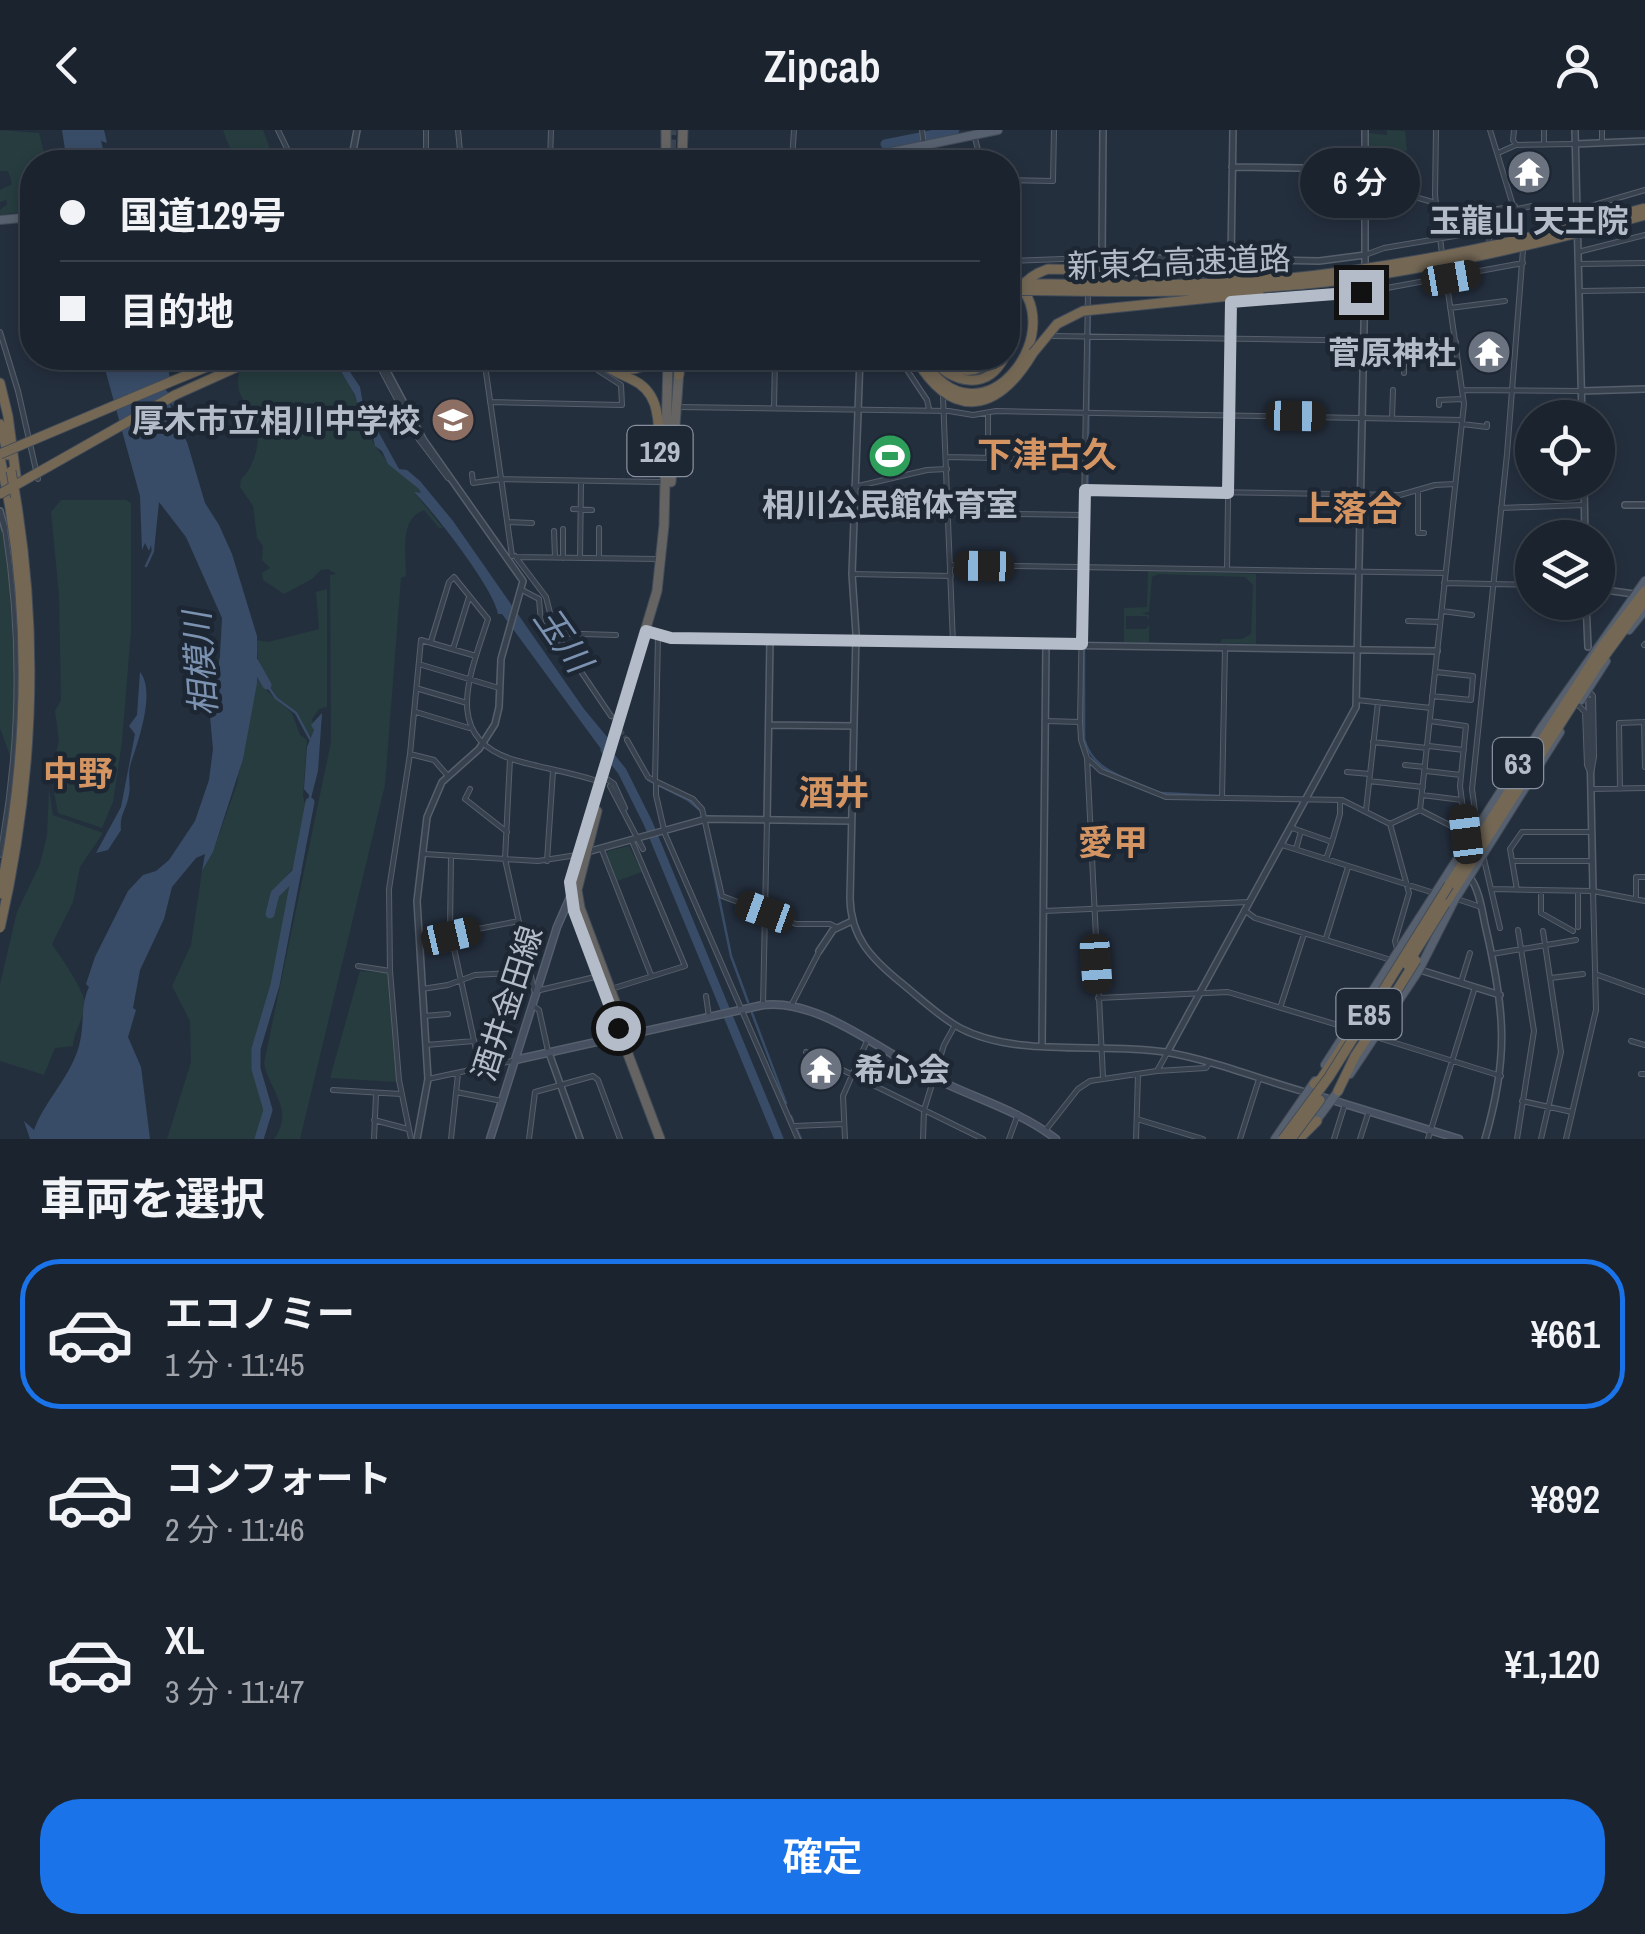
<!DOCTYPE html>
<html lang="ja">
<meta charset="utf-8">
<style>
body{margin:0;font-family:"Archivo Narrow","Noto Sans JP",sans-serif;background:#242b36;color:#f1f3f6;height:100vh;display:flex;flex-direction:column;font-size:38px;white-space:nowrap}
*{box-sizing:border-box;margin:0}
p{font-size:32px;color:#a0a4aa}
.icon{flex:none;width:55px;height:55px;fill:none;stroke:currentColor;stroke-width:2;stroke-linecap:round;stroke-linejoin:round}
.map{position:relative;height:1009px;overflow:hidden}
.drawer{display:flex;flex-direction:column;background:#1b232e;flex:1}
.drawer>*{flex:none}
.banner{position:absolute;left:20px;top:20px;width:1000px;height:220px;border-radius:40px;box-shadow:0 5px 15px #0003,0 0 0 2px #39404a;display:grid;align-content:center;height:220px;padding:0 40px;background:#1b232e}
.buttons{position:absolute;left:1515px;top:270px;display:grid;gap:20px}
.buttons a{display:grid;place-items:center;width:100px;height:100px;border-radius:50%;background:#1b232e;box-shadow:0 5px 15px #0003,0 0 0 2px #39404a;font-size:50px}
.end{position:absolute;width:45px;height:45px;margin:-22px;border:12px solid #b4bcc9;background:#111;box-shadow:0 0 0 5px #111}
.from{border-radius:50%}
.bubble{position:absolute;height:70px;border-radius:35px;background:#1b232e;box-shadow:0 5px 15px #0003,0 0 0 2px #39404a;font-size:32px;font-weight:600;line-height:70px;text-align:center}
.car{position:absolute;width:30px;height:60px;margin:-30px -15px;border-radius:12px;box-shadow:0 0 8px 2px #0007;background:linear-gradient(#222 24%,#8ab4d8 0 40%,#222 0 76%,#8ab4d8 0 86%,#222 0)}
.banner b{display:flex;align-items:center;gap:35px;height:95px;font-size:38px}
.banner b+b{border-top:2px solid #39404a}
.banner i{width:25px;height:25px;background:#f1f3f6}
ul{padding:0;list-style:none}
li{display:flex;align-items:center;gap:30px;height:150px;margin:0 20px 15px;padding:0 20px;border:5px solid transparent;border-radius:40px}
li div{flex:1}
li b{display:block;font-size:38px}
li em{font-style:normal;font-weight:600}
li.on{border-color:#1a73e8}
li>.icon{width:90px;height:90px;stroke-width:1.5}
h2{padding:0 40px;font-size:45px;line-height:120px}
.action{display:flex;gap:20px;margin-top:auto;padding:20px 40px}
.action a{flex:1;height:115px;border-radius:40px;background:#1a73e8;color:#fff;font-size:40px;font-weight:600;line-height:115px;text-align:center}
header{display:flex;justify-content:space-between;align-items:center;height:130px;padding:0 40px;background:#1b232e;font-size:45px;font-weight:600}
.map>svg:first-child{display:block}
.green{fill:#263c3f}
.water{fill:#394c67}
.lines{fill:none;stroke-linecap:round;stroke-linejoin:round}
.stream{stroke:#394c67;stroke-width:2.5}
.river{stroke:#394c67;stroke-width:9}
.minor-tunnel{stroke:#3a4453;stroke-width:4;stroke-dasharray:4 2;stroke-linecap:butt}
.trunk-tunnel{stroke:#3a4453;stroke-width:9;stroke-dasharray:9 4.5;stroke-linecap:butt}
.minor-casing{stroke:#565f6c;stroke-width:6}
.tertiary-casing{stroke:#565f6c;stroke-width:8}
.secondary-casing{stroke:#565f6c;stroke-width:9}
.primary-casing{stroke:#414a57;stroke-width:10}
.trunk-casing{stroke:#434c59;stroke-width:11}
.motorway-casing{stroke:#434c59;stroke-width:11}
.minor{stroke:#38414e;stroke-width:4}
.tertiary{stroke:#38414e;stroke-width:5}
.secondary{stroke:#465061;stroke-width:6}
.primary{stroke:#56606e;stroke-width:8}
.trunk{stroke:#656462;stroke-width:9}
.motorway{stroke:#746855;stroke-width:9}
.motorway-bridge-casing{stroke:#434c59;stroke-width:11;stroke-linecap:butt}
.motorway-bridge{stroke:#746855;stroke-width:9}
.route{stroke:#b4bcc9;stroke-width:12}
.labels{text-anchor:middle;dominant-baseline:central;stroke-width:9;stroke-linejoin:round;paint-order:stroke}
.shield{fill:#1d2633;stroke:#878f9c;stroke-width:2.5}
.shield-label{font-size:30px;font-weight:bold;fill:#b4bcc9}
.poi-label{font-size:32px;font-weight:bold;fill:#b4bcc9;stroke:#1d2633}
.street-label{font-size:32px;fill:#b4bcc9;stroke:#1d2633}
.neighbourhood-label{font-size:35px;font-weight:bold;fill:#d59563;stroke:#1d2633}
.water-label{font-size:35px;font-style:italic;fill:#7c92b1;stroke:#1d2633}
</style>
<header><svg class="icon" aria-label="back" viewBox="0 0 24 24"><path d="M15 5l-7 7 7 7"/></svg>Zipcab<svg class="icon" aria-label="person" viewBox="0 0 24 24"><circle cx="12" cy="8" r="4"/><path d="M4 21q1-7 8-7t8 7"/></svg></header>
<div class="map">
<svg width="1645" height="1009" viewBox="0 0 1645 1009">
<rect width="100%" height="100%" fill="#242f3e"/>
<!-- green -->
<path class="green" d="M0,0L39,3L45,27L42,32H32V76L26,81L0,85V80L7,74L6,70L0,72V60L12,54L8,41H0Z
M223,0H263L275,32H235Z
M1387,0L1405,1L1407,21L1369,20V3L1387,5Z
M268,228C283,228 300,225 316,228C354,233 359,289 375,315C385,333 404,344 419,359L423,365L414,362L443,398H439L424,380C399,389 406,422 406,446L401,448L385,655L300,1009H274C295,980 270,962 264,933L331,612L330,445L336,444L328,439L321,440L312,449L284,464L263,450L262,443L270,438L262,430L263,416L257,408L253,376L240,357L241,349C253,339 261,313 257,297C251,271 232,270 240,238Z
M61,370H126L131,373V501L122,612L113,672L102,698L58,683L51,646L59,610L55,581L61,570L59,465L51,382Z
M0,389L9,441L15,546L11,629L0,598Z
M1148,440L1256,444V514L1220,513L1222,509H1242L1251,504L1253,455L1245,447L1158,444L1152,447L1149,482L1142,483L1149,485V490L1147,486H1126V499H1146L1149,495V512H1124V478L1147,477Z
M327,459V577L319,579L312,589L314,600L311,607L305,602L296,582L275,565L259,538L256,510L268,512L319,499L316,462Z
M257,544L267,561L292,583L300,605L307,610L303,666L306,677L293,738L273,762L272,785L277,764L293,748L273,863L258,916L259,936L267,960L263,971L267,981L254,1009H167L191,932L190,891L172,856L191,815L202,741L213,722L237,654Z
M49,659L53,685L103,703L80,737L73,772L52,814C61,828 87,863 85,877C82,891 74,902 73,916L55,918L44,945L0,931V854L17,782L40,734L47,706Z
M629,716L642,742L617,751L606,725L608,721Z
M360,841L387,843L397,952L330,948Z"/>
<!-- water -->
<path class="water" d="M62,0H104L107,13L101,11L106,31L67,32Z
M102,228H166L170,248L160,253L175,271L178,283L169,270L175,291L187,312L205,373L219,395L232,424L257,506V553L243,629L213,722L202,741L205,724L196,728L172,757L164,789L140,840L133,878L136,880L128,907L141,937L150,1009H30L24,991L34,1000C45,970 70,948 79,916C85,894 80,876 89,857L86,854L95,827L128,761L143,745L156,741L169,730L195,691L209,650L213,619L210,586L220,526L222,488L186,407L159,372L154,421L152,424L151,415L149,421L145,413L142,420L140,366Z
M333,228H341L360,257L363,274L399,339L407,340L420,351L453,391L584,579L608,608L604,623L502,484H498C494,459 435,383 414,362L421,363L419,359L388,334L382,321L375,316L373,307L363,293L355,265Z
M140,542C156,561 138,612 131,633C127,644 131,654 129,664C127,679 119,685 121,700L108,720L96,723L121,677L135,604L129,596L137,585Z
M322,583L318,641L308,680L309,665L304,659L307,617L314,600L311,595Z"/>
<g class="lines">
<!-- stream -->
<path class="stream" d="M146,436L153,421
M1085,511L1090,183
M1084,519V609C1093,641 1123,647 1150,659
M267,555L276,568L296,583L310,609
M648,650L688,670L700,680
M1162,663L1219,666
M705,700L731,826L748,872
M752,883L786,973
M791,986L793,991
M797,1000L801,1009"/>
<!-- river -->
<path class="river" d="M885,14L955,0
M254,532L267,555
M605,620L622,641L648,693L779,1009
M270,784L275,764L297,742
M259,1009L268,980L256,939V919L275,855L310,672"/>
<!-- minor-tunnel -->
<path class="minor-tunnel" d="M611,586L627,610"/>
<!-- trunk-tunnel -->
<path class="trunk-tunnel" d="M671,32L672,0"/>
<defs>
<path id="minor" d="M278,0L293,31
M426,0V32
M458,0L461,32
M922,0L926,32
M1436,0L1435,65L1442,124
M1490,0L1522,105
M1514,0L1513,10L1516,15
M1602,0V13
M975,8L981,32
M1544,15V0
M1498,23L1516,15L1575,14
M792,30L794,0
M296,32L323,27L375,32
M550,32L551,0
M1008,50L1053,51L1054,0
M1366,53L1436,73
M1440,79L1486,81L1515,76
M1517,79L1532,76
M1577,80L1645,60
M1486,81L1490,116
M1578,122L1645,105
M1365,125L1384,118L1519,95
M1008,131L1088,128V154
M1578,134L1645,133
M1580,161L1645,160
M1088,163L1080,592L1081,610L1087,628L1103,947
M1231,172L1365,162L1523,133
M1450,178L1505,171
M0,202L18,261L38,349
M1053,206L1456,212
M375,228L417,307L448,348
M484,228L512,426
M616,228L629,232L642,228
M810,228L822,237L860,238
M899,228L927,270L929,279
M1404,243V213
M1463,260L1581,261
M943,267L953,514
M490,272L622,275L621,255L596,239L588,228
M1439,275V270L1463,269
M678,277L949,281L973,285L996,281L1462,290
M774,278L775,228
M988,283V327
M1392,288L1393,260
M1462,294L1487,297V294
M947,327L1085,330
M472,344L473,353L501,349L660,352
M854,357L927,340L947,339
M1086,360L1400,365L1435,355L1455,354
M1418,361V403H1424
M1501,378L1584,375
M573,379L592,380
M949,383L1084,385
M508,392L532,393
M554,401L555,427
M515,426L546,467L555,503L611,586
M517,427L657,429
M563,428V399
M580,428L581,353
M599,428V398
M950,435L1445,443
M1227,439L1231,168
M852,444L951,446
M1444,453L1532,455
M522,460L539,469L541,493L549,503L616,505
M1442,481L1472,485
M1408,491L1440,492
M658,505L655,651L693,669L702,679L722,766L796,794H830L836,797
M431,511L449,452L454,447L488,489C470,545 440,610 518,631C543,638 569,642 594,650
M1644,515L1645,514
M453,519L469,467
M422,535L499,558
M419,559L467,573
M1432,566L1471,570L1473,546L1436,542
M1357,570L1431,578
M1578,575L1585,582L1587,635L1591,644L1594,627L1593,566L1588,560
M416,582L469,598
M1046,591L1080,592
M1430,591L1466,596L1460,656L1466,703
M1644,592L1645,637
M627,610L648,647L655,651
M1373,612L1427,618
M1429,616L1464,620
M410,624L434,630L448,646
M1087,628L1101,641L1166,667L1342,670L1390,694L1409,763L1395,811L1397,819
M510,629L505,729L534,860
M1405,635L1425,637
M1426,641L1461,645
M1347,642L1370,644
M607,649L614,654L625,678L622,679
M1369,651L1423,657
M656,653V665L665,704L798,1009
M610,656L643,719
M470,659L465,669L507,702
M1591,659L1645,658
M1620,659L1619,593L1645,592
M1422,665L1462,670
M1222,668L1225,517
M1366,680L1378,572
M1420,680L1464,274L1444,134
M1420,680L1465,703
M1390,694L1420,680
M1477,697L1472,659L1507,324L1523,120
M1292,698L1332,712L1326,729
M1332,712L1340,684V670
M1282,715L1434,763
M1296,719L1301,701
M602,720L651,845
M424,724L538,731L577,725
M0,725C20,618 22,508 5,399
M1483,725L1500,798
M451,726L450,800L480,938
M547,731L553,641
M1513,731H1592
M1492,759L1593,761L1596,880L1566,1009
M1517,760L1510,719L1522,702H1590
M1541,760V783L1573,801
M1593,761L1645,771
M1636,768V747H1645
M1457,769L1481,777
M1244,780L1255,788L1391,830
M1044,781L1249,772
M1578,797V762
M1326,808L1348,737
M421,810L519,791
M1492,824L1576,810
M358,836L390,841
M1598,845L1645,862
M1551,848L1583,844
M1461,852L1470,823
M422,859L448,855L475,845L530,842
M611,859L685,836L632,711
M536,861L599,846
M706,866L709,887
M1098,868L1228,862L1348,898
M532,875L539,880L548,921
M763,875L767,690
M1281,875L1304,804
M791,876L819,822
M424,886L448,884
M1376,907L1501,946
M1631,911L1645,915
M426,915L474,911
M806,922L983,1009
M1157,941L1206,938L1209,934
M1641,944H1645
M428,949L512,931
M333,960L401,964
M456,962L502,971
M1522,971L1572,982
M1137,989L1203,1009
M374,990L408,999
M794,996L844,994
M1045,1001L1078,959L1090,951L1157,941L1167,923
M374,1009L376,964
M411,1009L399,950L390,841L389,759L410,624L421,510L476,526
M451,1009L458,944
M529,1009L535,962L593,946L598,950L620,1009
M845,1009L843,966L867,911
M923,1009L924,980L944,915L955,895
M1009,1009L1018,984
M1136,1009L1138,945
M1240,1009L1259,949
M1334,1009L1345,974
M1360,1009L1369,981
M1428,1009L1475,857
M1517,1009L1534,901L1518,800
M1541,1009L1561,922L1543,801"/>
<path id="tertiary" d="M1103,0L1102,127L1319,131L1365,125
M1575,0L1582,288
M1575,14L1645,11
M351,32L357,0
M1232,37L1366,39
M1231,129L1233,0
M1365,138V0
M380,228L423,309L523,451L501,529L499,577L495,594L479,619L442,652L427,687L417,771L428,949L417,1009
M860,228L852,444L856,504L850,769C851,807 871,828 899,851C919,867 938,886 960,898C1017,928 1101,912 1165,922C1212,930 1259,949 1305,962
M1581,261L1645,259
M1584,352L1585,408
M1625,375H1645
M0,381L5,399
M1598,459L1634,464
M1586,472L1588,517
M646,501L673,509L1437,521
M1589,570L1593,760
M769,595L854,596
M767,690L770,510
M587,722L706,689L851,691
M1469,746C1480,760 1482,782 1486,799C1505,881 1509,927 1485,1009
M819,821L833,800L852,791
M1417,839L1500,865
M1042,915L1046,514
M549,923L580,1009
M1167,923L1356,577L1365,149"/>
<path id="secondary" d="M515,930L763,875C785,873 803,878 823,886C861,902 895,928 932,947C973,968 1019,980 1056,1009
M1319,966L1459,1009
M490,1009L557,797L571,765"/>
<path id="primary" d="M779,32L887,23L998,0
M0,90L32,87
M1629,500L1645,480
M1581,570L1606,531
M1325,935L1542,597L1645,451
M1350,944L1419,840L1455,769L1560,602
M1315,992L1339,960
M1275,1009L1315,951"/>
<path id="trunk" d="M666,32V0
M682,32L683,0
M671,352L679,240
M597,681L577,760L580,778L618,880
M660,1009L574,781L570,752L657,461L664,395L668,228"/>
<path id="motorway" d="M597,228C607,239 618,243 631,249C661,262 658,292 660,320
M606,228C621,243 638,243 653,228
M915,228C953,292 998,282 1033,223
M922,228C982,327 1079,192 1008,146
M931,228C953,253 986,262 1004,228
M939,228C957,243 976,246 993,228
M679,245L680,228
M170,252L229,228
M0,253L8,286L17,354
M175,265L257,228
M0,294L8,325
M0,327L9,372
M1449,755L1603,515L1645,461
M1445,774L1598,535L1645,471
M1314,954L1321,949L1354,899
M1338,961L1355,926L1378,891
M1299,1009L1317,991"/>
</defs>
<!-- minor casing -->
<use href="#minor" class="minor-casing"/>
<!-- tertiary casing -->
<use href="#tertiary" class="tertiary-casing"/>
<!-- secondary casing -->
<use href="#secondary" class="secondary-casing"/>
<!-- primary casing -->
<use href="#primary" class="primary-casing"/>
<!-- trunk casing -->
<use href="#trunk" class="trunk-casing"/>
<!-- motorway casing -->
<use href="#motorway" class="motorway-casing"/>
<!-- minor -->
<use href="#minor" class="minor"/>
<!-- tertiary -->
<use href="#tertiary" class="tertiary"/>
<!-- secondary -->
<use href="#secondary" class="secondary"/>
<!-- primary -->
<use href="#primary" class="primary"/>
<!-- trunk -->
<use href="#trunk" class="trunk"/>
<!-- motorway -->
<use href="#motorway" class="motorway"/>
<defs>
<path id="motorway-bridge" d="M1008,153C1099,155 1190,157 1281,149C1405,137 1525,111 1645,78
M1008,160C1114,162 1220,164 1326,152C1434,139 1540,114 1645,85
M1008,213C1009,179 1012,151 1048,139L1277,144
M1033,223L1057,194L1083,181L1259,163
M0,324L170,252
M0,364L175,265
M0,764C27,634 31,503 9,372
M0,798C35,646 40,494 11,341
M1407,835L1445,774
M1378,891L1416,830
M1283,1009L1329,947L1449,755
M1291,1009L1320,970"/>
</defs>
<!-- motorway-bridge casing -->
<use href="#motorway-bridge" class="motorway-bridge-casing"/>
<!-- motorway-bridge -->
<use href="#motorway-bridge" class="motorway-bridge"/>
</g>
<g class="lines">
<!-- route -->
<path class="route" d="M618,898L574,781L570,752L646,501L671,508L1082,514L1085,360L1228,363L1231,172L1361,162"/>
</g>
<!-- icons -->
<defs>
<symbol id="temple-disc" viewBox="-11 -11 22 22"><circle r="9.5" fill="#6b7280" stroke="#1d2633"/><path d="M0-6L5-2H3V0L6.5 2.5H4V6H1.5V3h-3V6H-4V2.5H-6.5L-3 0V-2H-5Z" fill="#fff"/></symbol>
<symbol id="school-disc" viewBox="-11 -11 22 22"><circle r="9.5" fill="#8d6e63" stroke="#1d2633"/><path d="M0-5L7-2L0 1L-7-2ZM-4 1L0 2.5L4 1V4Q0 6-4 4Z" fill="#fff"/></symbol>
<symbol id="stadium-disc" viewBox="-11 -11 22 22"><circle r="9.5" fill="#2e9e5b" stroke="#1d2633"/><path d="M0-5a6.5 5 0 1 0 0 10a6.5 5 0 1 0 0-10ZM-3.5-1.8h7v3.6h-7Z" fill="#fff"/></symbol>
</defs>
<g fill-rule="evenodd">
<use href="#temple-disc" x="1504" y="17" width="50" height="50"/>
<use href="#temple-disc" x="1464" y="197" width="50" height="50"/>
<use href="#school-disc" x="428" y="265" width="50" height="50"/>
<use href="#stadium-disc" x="865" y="301" width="50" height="50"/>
<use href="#temple-disc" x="796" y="914" width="50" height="50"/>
</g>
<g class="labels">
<!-- shield labels -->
<g class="shield">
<rect x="627.5" y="296" width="65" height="50" rx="8"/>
<rect x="1493" y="608" width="50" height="50" rx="8"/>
<rect x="1336.5" y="859" width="65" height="50" rx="8"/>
</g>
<g class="shield-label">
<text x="660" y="321">129</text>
<text x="1518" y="633">63</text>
<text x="1369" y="884">E85</text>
</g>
<!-- poi labels -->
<g class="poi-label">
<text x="1529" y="90">玉龍山 天王院</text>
<text x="1456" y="222" text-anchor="end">菅原神社</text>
<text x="420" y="290" text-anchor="end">厚木市立相川中学校</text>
<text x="890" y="374">相川公民館体育室</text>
<text x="854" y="939" text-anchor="start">希心会</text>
</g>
<!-- street labels -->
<g class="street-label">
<text transform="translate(1179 132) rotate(-2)">新東名高速道路</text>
<text transform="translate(507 873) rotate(-72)">酒井金田線</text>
</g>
<!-- neighbourhood labels -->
<g class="neighbourhood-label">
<text x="1047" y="324">下津古久</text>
<text x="1350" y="378">上落合</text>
<text x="78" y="643">中野</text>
<text x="834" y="662">酒井</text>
<text x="1113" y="712">愛甲</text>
</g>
<!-- water labels -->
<g class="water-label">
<text transform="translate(563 509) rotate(55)">玉川</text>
<text transform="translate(200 534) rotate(-94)">相模川</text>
</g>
</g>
</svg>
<div class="buttons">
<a><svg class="icon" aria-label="locate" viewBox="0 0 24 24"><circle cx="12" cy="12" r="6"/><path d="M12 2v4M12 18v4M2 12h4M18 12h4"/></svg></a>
<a><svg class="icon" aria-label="layers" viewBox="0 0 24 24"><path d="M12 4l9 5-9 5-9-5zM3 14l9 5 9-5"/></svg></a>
</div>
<i class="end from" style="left:618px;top:898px"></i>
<i class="end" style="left:1361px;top:162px"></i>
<div class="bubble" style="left:1300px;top:18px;width:120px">6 分</div>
<i class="car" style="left:1451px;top:148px;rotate:80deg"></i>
<i class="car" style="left:1296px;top:286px;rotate:91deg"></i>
<i class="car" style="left:984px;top:436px;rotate:271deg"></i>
<i class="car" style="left:1466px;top:704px;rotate:353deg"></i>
<i class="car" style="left:765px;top:782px;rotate:290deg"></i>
<i class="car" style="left:451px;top:806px;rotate:77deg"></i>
<i class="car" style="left:1096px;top:834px;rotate:176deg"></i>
<div class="banner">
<b><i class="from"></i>国道129号</b>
<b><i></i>目的地</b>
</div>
</div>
<section class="drawer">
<h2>車両を選択</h2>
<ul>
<li class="on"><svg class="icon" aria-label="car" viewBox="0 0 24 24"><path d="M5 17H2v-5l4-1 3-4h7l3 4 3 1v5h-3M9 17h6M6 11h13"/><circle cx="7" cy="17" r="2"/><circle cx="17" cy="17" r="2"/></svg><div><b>エコノミー</b><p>1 分 · 11:45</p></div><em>¥661</em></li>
<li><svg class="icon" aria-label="car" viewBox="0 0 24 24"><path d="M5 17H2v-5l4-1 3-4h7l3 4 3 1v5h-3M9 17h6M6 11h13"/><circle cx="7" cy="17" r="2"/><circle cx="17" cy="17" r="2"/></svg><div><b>コンフォート</b><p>2 分 · 11:46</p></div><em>¥892</em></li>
<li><svg class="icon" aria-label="car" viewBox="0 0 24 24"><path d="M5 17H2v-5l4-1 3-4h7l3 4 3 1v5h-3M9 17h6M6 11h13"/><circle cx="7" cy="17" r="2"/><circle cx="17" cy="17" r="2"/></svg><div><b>XL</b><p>3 分 · 11:47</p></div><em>¥1,120</em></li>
</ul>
<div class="action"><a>確定</a></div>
</section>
